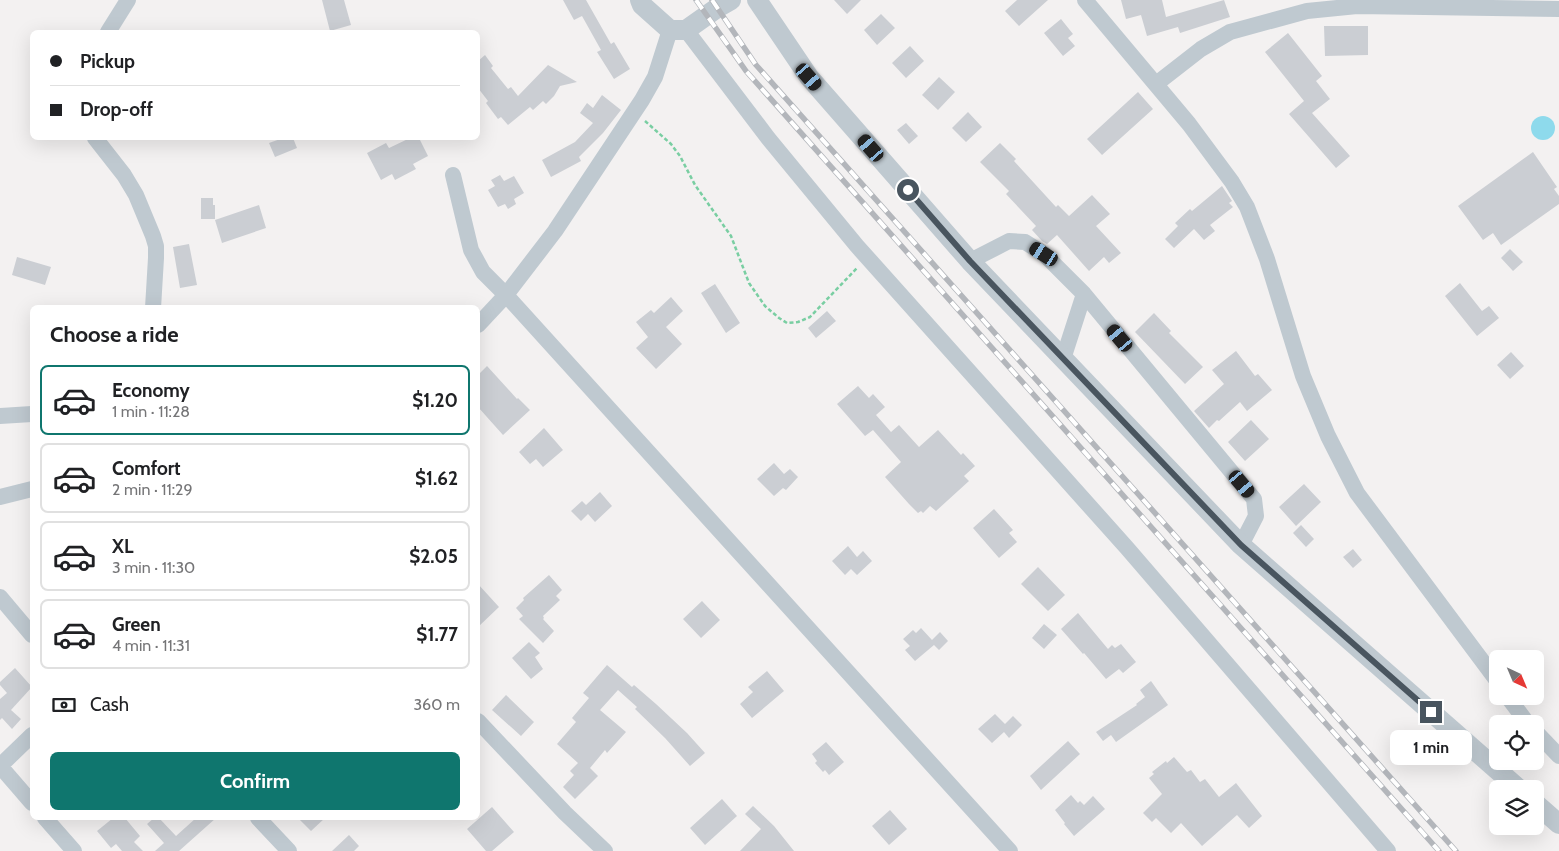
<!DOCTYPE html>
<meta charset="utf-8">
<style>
body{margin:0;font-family:Cabin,sans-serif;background:#f2f2f2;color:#202124;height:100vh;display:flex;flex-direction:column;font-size:19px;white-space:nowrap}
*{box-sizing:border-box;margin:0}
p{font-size:16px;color:#757577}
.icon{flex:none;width:28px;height:28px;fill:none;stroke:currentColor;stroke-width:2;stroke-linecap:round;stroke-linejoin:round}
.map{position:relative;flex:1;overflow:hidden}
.details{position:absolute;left:30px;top:305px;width:450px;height:515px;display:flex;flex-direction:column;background:#fff;border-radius:8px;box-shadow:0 5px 20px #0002}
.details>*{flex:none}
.guide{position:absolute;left:30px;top:30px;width:450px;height:110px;border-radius:8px;box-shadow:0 5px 20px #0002;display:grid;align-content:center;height:110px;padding:0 20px;background:#fff}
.needle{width:32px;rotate:136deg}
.controls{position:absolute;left:1489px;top:650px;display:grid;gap:10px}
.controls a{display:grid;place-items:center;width:55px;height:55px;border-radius:8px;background:#fff;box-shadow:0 5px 20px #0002;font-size:25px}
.end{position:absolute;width:22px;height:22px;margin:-11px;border:6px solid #49555f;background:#fff;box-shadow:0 0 0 2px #fff}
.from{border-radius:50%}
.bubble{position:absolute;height:35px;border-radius:8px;background:#fff;box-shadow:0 5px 20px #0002;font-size:16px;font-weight:800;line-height:35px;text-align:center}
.car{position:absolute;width:15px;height:30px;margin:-15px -8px;border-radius:6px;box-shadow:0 0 4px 1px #0007;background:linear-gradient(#222 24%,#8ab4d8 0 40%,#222 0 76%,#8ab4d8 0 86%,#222 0)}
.guide b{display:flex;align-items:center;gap:18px;height:48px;font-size:19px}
.guide b+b{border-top:1px solid #e0e0e0}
.guide i{width:12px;height:12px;background:#202124}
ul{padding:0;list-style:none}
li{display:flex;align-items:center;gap:15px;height:70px;margin:0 10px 8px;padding:0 10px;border:2px solid #e0e0e0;border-radius:8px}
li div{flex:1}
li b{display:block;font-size:19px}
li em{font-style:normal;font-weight:800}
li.current{border-color:#0f766e}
li>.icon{width:45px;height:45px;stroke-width:1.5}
h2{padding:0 20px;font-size:22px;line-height:60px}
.pay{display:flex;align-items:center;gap:12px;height:55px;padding:0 20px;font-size:19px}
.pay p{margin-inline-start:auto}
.action{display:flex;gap:10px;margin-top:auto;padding:10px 20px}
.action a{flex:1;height:58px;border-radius:8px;background:#0f766e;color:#fff;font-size:20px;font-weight:800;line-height:58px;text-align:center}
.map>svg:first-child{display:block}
.water{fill:#8edaec}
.building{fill:#cbced3}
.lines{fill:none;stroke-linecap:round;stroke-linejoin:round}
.path{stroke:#79cea2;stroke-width:2.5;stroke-dasharray:4 2.5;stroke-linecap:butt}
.minor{stroke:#bfc9d0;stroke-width:16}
.tertiary{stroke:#bfc9d0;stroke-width:20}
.rail-casing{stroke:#b3b6bb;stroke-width:5.5}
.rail{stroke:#fff;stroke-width:4;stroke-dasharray:11;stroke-linecap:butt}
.route{stroke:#49555f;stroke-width:6}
</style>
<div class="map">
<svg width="1559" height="851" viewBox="0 0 1559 851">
<rect width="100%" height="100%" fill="#f3f1f1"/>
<!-- water -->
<path class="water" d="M1531 128a12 12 0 1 1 24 0a12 12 0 1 1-24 0Z"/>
<!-- building -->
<path class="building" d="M322,0H344L351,25L330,31Z
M563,0H586L611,44L614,42L630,69L614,79L597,52L601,50L582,16L574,20Z
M834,0H861L847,14Z
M1017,0H1048L1019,26L1005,11Z
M1121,0H1162L1166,17L1224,0L1230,17L1180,33L1178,27L1147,36L1141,15L1126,19Z
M881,14L895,28L877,45L864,30Z
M1061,19L1073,34L1068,38L1075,46L1063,56L1044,33Z
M1324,26H1368V55L1325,56Z
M1288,33L1322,76L1316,81L1330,99L1312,113L1350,156L1336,168L1289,114L1304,101L1265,52Z
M910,46L924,61L906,78L892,63Z
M485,55L493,66L491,68L508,89L511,87L518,96L548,65L577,82L560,86L554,96L546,104L543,101L533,110L530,107L508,125L501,117L498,119L486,103L488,101L478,88V61Z
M939,77L955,92L938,110L922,95Z
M1138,92L1153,109L1102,155L1087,139Z
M602,95L621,110L603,133L579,157L581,161L551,177L542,160L575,142L593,123L580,113L587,103L593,108Z
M968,112L982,127L966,142L952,128Z
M906,123L918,136L909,144L897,130Z
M283,138H293L297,148L275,157L269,143Z
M410,138H419L428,156L413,164L416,169L395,180L392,174L381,180L367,153L386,143L389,148Z
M1000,143L1016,159L1014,161L1056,207L1058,205L1069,216L1092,195L1110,214L1096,226L1121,253L1109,263L1104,257L1089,271L1057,235L1047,244L1042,241L1032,230L1036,226L1006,194L1009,191L980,162Z
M1533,152L1557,187L1554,189L1559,196V204L1501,245L1493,233L1483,240L1458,206Z
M500,175L504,181L514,176L524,193L514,199L516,204L508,209L505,204L498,207L488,190L495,186L491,180Z
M1222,186L1232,201L1229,203L1233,207L1210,225L1215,231L1204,240L1194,229L1174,248L1165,239L1178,226L1175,223L1190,209L1192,211Z
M201,198H213V205H215V219H201Z
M259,205L266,228L222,243L215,220Z
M189,244L197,285L180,288L173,247Z
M1510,249L1523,262L1513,271L1501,258Z
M17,257L51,267L45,285L12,275Z
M1460,283L1482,311L1489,306L1499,318L1477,336L1445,296Z
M715,284L740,323L726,333L701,293Z
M671,297L683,311L666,327L682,344L656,369L636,348L648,337L636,322L651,310L654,313Z
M827,311L836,321L816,338L808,328Z
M1154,313L1171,331L1169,333L1203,367L1185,384L1135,332Z
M1236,351L1255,376L1258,374L1272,390L1247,411L1240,402L1219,421L1217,420L1209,428L1194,411L1224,384L1212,370Z
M1511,352L1524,366L1510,379L1497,365Z
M487,366L517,399L518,398L530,410L503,435L478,407V375Z
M858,386L869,398L873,394L885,407L876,415L891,432L899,425L919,447L938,430L961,455L963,453L975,466L964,476L969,481L936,511L930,506L923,513L921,511L918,513L909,504L885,477L901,462L873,430L865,436L837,404Z
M1251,420L1269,439L1245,461L1228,442Z
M544,428L563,450L543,467L536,459L530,464L519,452Z
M774,463L784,474L790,469L798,477L786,490L783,488L774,496L757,479Z
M1304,484L1321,502L1296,526L1279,507Z
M600,492L612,506L595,522L588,514L581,521L571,511L582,501L586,505Z
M994,509L1013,530L1009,533L1017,542L999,558L973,528Z
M1301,525L1314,539L1306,547L1293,533Z
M848,546L857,557L863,551L872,561L857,575L851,569L845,575L832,561Z
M1353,549L1362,560L1353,568L1343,557Z
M1038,567L1065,595L1048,611L1021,584Z
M549,575L562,590L556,596L560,600L543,616L544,618L543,619L554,631L543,643L519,619L523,616L516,608L524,600L523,598Z
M478,584L499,607L478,627Z
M702,601L720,620L701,638L683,619Z
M1078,613L1108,649L1112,645L1115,648L1121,644L1136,662L1123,673L1119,669L1106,679L1084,653L1083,654L1061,629Z
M1044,624L1057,635L1044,649L1032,638Z
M921,628L932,640L940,632L948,641L939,650L934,645L915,661L905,650L910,646L903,639L913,630L916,633Z
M529,642L540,653L535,657L543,669L531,679L512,658Z
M607,665L632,687L634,685L656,704L687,733L705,753L690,766L665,738L635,709L637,707L618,690L600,710L626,732L607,753L605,750L590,768L598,776L575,799L563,787L574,775L570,771L578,763L557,744L576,722L572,718L589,698L583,693Z
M15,668L32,687L11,710L21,719L12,729L2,718L0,720V699L7,693L0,685V682Z
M767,671L784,691L752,718L740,704L753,692L748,687Z
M1151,681L1168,705L1116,742L1111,735L1103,741L1096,732L1137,705L1136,704L1145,697L1140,690Z
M506,695L534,722L521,736L492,710Z
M995,714L1005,724L1013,716L1022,725L1009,738L1004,732L992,743L978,729Z
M1068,741L1080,754L1041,790L1030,776Z
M826,742L844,762L829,775L825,770L823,772L815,763L817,761L812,754Z
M1174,757L1187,772L1191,770L1200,782L1205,779L1219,797L1236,783L1262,816L1249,828L1237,815L1202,846L1181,823L1171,833L1156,818L1152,822L1143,813L1162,794L1149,778L1154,774L1152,772L1166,761L1167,763Z
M1071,795L1078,803L1080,801L1084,805L1093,796L1105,809L1074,836L1064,824L1065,823L1055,810Z
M722,799L737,816L705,845L690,828Z
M753,806L774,826L794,851H740L761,829L745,814Z
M492,807L514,832L492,851H486L467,829Z
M890,810L907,829L889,845L872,826Z
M113,818H125L140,836L134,842L143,851H122L116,844L111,848L97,831Z
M154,818H159L176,836L196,818H216L179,851H155L164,843L147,824Z
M298,818H325L311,831Z
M349,835L359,846L354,851H332Z"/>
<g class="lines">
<!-- path -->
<path class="path" d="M645,121L671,144L680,156L695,185L731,236L749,283L765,306L779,318L787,323L798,322L810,317L858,267"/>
<!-- minor -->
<path class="minor" d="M1085,0L1189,124L1232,182L1247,207L1267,259L1303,376L1328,436L1357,493L1498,682
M686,30L768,138L857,246L1127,548L1388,851
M108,32L128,0
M1156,84L1201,49L1230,32L1307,11L1357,6L1559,9
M95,138L124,175L136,195L153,236L156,246V258L153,308
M453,175L471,250L483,272L506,295L1010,851
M970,261L1009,241L1025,242L1044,254L1084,294L1254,499L1256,516L1241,545
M478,325L506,295L555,231L642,100L655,77L670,30
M1063,359L1084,294
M0,416L32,414
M0,497L32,489
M0,597L32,635
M1507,696L1528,724
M478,721L565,813L605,851
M1535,731L1559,756
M0,766L32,803
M0,766L32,735
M45,818L74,851
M258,818L289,851"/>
<!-- tertiary -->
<path class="tertiary" d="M640,0L642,5L670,30H686L717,8L731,0
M757,0L809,77L970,261L1241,545L1519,789
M1535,803L1559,824"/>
<defs>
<path id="rail" d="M696,0L746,71L1439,851
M712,0L756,65L1456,851"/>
</defs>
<!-- rail casing -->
<use href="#rail" class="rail-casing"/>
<!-- rail -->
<use href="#rail" class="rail"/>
</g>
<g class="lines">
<!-- route -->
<path class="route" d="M908,190L970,261L1241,545L1431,712"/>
</g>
</svg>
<div class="controls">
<a><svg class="needle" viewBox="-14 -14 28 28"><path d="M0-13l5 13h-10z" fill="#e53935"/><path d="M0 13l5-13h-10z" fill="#757577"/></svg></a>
<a><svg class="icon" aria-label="locate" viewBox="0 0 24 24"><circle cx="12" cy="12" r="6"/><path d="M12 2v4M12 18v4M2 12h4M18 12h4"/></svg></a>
<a><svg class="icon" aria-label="layers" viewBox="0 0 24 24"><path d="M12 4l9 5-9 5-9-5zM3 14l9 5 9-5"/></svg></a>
</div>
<i class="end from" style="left:908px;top:190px"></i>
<i class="end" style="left:1431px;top:712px"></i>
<div class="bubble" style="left:1390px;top:730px;width:82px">1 min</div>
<i class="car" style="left:809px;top:77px;rotate:139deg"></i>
<i class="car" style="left:871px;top:148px;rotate:319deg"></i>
<i class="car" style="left:1044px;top:254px;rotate:302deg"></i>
<i class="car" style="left:1120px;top:338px;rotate:320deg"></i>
<i class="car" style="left:1242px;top:484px;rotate:140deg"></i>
<div class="guide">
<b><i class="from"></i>Pickup</b>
<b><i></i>Drop-off</b>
</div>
<section class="details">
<h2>Choose a ride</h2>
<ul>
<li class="current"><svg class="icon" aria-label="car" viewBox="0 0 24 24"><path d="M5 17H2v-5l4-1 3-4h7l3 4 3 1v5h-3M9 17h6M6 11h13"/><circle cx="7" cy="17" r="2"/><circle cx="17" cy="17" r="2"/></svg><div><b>Economy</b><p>1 min · 11:28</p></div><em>$1.20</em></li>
<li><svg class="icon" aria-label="car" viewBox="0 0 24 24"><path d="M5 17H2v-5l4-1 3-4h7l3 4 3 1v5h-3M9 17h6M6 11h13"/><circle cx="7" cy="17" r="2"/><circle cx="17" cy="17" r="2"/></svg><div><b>Comfort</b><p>2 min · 11:29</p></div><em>$1.62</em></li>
<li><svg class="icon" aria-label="car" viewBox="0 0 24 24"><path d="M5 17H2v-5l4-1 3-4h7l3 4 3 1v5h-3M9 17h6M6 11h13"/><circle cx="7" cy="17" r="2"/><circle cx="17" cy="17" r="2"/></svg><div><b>XL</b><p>3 min · 11:30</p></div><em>$2.05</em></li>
<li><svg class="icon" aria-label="car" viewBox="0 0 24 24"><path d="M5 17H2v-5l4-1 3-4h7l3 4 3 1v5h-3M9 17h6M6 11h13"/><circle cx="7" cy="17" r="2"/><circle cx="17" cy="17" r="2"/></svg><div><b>Green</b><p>4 min · 11:31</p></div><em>$1.77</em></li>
</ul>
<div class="pay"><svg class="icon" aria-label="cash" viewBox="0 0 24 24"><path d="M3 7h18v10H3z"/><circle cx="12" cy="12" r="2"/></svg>Cash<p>360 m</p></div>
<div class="action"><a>Confirm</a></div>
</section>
</div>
